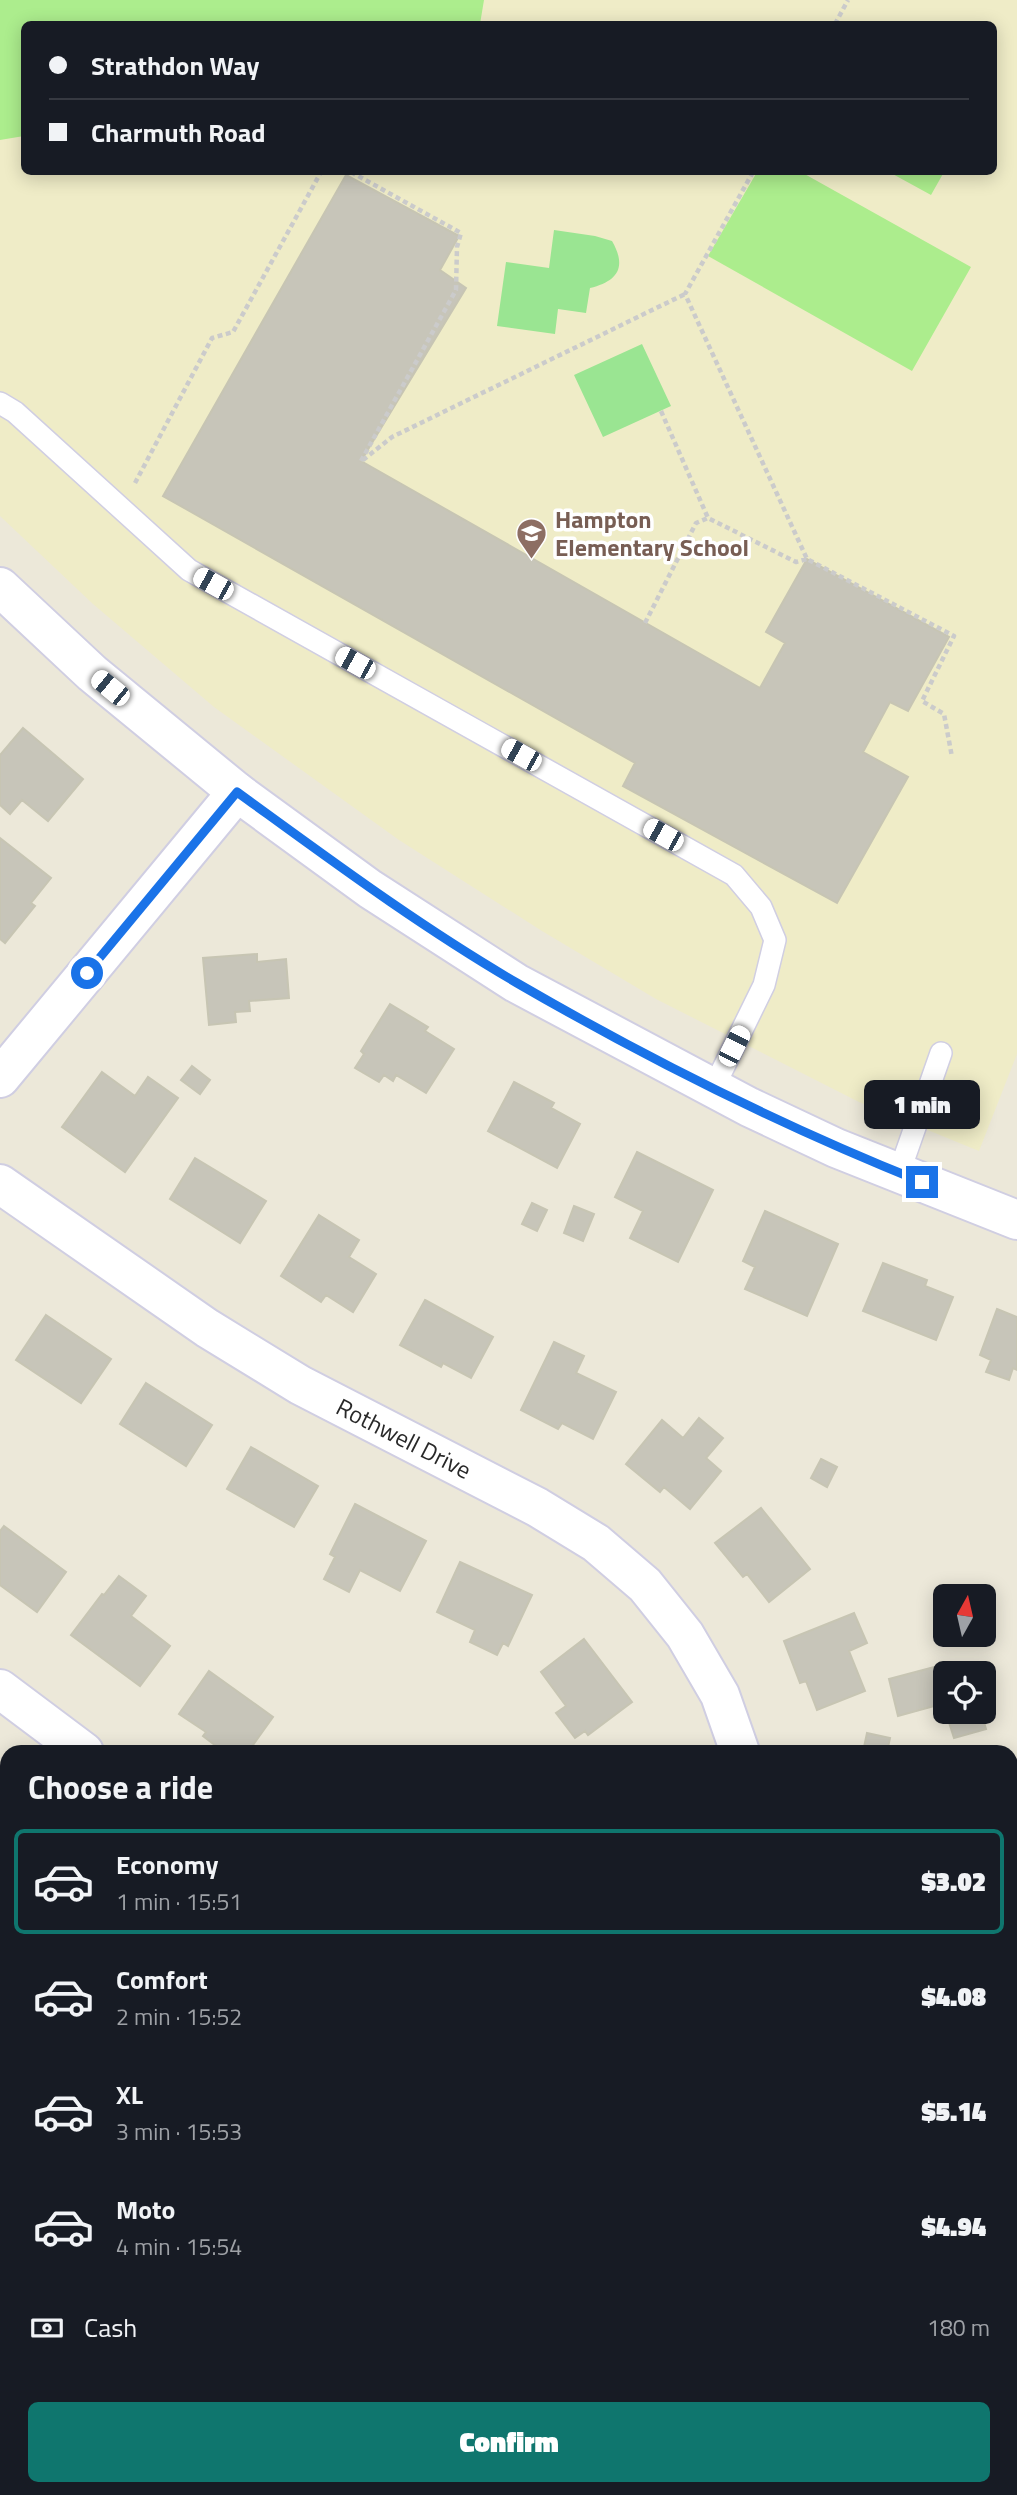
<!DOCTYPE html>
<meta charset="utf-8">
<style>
body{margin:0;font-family:"Titillium Web",sans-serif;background:#20242c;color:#f1f3f6;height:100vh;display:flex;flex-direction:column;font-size:26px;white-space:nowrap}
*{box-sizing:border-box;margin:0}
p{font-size:23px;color:#9ea1a6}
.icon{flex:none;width:38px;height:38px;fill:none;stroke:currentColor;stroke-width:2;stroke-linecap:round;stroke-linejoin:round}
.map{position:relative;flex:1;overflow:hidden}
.details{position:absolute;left:0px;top:1745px;width:1018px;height:751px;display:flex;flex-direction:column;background:#171b24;border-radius:21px 21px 0 0;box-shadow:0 4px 18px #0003}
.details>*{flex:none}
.banner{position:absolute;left:21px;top:21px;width:976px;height:154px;border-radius:10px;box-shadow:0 4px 18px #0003;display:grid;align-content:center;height:154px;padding:0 28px;background:#171b24}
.needle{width:46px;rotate:8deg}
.buttons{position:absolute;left:933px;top:1584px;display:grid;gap:14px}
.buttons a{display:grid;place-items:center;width:63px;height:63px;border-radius:10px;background:#171b24;box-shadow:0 4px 18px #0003;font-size:35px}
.end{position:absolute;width:32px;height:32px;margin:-16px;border:9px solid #1a73e8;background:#fff;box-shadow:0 0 0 4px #fff}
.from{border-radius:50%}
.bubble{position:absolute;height:49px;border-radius:10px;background:#171b24;box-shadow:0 4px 18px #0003;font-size:23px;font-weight:800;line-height:49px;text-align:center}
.car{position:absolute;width:21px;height:42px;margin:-21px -10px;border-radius:9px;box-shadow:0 0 5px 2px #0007;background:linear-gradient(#fff 24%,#345 0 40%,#fff 0 76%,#345 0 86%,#fff 0)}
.banner b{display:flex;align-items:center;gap:24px;height:66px;font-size:26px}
.banner b+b{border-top:2px solid #363941}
.banner i{width:18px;height:18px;background:#f1f3f6}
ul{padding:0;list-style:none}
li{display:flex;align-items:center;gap:21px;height:105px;margin:0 14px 10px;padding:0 14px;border:4px solid transparent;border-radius:10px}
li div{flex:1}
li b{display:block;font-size:26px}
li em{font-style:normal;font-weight:800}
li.active{border-color:#0f766e}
li>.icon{width:63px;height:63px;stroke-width:1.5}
h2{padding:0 28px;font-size:32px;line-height:84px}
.pay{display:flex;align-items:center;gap:18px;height:77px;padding:0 28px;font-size:26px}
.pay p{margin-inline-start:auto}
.action{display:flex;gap:14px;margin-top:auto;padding:14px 28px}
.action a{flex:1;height:80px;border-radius:10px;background:#0f766e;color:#fff;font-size:28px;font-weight:800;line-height:80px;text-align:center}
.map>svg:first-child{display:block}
.education{fill:#efecc7;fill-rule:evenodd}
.green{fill:#9ae592}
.pitch{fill:#aced8d}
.building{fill:#c7c5b9;stroke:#c7c5b3;stroke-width:2}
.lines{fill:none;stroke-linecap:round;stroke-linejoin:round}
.lane-casing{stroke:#d0cee2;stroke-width:24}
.street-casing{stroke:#d0cee2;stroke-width:42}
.secondary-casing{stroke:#d0cee2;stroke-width:42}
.highway-casing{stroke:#cbcbcb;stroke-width:42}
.path{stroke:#cbcbcb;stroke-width:4.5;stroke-dasharray:5 3.5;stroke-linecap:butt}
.lane{stroke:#fff;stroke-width:21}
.street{stroke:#fff;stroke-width:38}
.secondary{stroke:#fff;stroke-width:38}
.highway{stroke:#ffc951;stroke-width:38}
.route{stroke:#1a73e8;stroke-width:9}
.labels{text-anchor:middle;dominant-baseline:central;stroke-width:7;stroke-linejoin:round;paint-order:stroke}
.education-label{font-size:24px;font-weight:bold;fill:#785e54;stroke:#fff;text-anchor:start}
.street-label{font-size:24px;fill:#282828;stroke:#fff}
</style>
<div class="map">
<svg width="1017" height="2495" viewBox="0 0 1017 2495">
<rect width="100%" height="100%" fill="#ece8d9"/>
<!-- education -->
<path class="education" d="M0,0H1017V1054L979,1151L859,1102L656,999L542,931L399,840L214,707L93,604L0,516ZM24,24H994V172H24Z"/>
<!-- green -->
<path class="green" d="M554,230L595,236L612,241C627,267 618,281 590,288L586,313L558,309L555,334L497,326L506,262L549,268Z
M642,344L671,406L603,437L574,375Z"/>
<!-- pitch -->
<path class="pitch" d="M0,0H484L480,24H24V136L0,140Z
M757,172H801L971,267L912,371L708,256Z
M889,172H944L931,195Z"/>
<!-- building -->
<path class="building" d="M346,175L459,236L440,270L466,288L361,461L760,688L785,643L766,632L807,559L949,637L908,711L890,702L863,752L908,777L837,903L623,786L635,763L163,496Z
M23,728L83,779L48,821L22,800L10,814L0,805V755Z
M0,838L51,878L31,903L35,906L5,943L0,939Z
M257,954V962L286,959L289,998L249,1001L250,1011L235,1012L236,1022L209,1025L203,958Z
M390,1004L428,1027L425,1031L454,1049L426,1093L396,1075L393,1081L384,1075L379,1082L355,1068L364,1054L361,1051Z
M192,1066L210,1080L200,1094L181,1080Z
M102,1072L135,1096L148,1077L178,1098L125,1172L62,1127Z
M514,1082L554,1103L551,1108L580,1124L557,1168L488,1131Z
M637,1152L713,1190L678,1262L630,1238L643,1211L615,1197Z
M195,1158L266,1201L240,1243L170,1199Z
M532,1203L547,1210L537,1231L522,1224Z
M574,1206L594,1214L583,1241L564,1233Z
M765,1211L838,1244L807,1316L745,1289L755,1267L743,1261Z
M319,1215L359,1240L349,1257L376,1274L353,1312L326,1295L321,1302L281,1276Z
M883,1263L927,1280L925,1286L953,1297L936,1340L863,1311Z
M425,1300L493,1337L471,1378L443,1363L441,1367L400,1345Z
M997,1309L1017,1317V1370L1013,1368L1009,1380L986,1372L991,1360L980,1355Z
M46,1315L111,1359L81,1403L16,1360Z
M554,1342L584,1356L576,1373L616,1392L593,1439L562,1423L558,1429L521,1410Z
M146,1383L212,1425L186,1466L120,1424Z
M699,1418L723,1438L706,1458L721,1471L690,1509L664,1487L660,1492L626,1464L662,1420L683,1438Z
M251,1447L318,1486L294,1527L227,1489Z
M821,1459L837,1467L827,1487L811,1478Z
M355,1504L426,1541L400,1591L360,1570L349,1592L324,1579L335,1557L330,1554Z
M761,1508L810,1569L769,1602L747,1574L743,1577L715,1543Z
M4,1526L66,1572L37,1612L0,1585V1531Z
M460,1562L532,1595L508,1646L503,1643L497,1655L470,1642L475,1630L437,1612Z
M119,1576L146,1596L131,1616L170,1646L140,1686L71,1635L102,1594L104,1595Z
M854,1613L867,1643L849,1651L865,1691L817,1710L806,1681L800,1683L784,1641Z
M584,1639L632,1702L588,1735L585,1731L575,1738L556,1713L566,1706L541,1672Z
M938,1666L945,1703L898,1716L889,1679Z
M209,1671L273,1717L248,1752H224L203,1736L206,1732L179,1714Z
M961,1712H981L986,1729L954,1738L947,1716Z
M867,1733L890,1738L887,1752H863Z
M1012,1989H1017V2082L1012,2081Z
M0,2014L7,2016V2068L0,2066Z
M1012,2140L1017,2141V2160L1012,2159Z"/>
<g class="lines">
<defs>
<path id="lane" d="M0,403L15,412L189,570L734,875L761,907L775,940L764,985L713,1089
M899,1173L941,1053"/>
<path id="street" d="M0,1078L237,792
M0,1184L207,1328L300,1385L537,1507L596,1543L645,1585L685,1635L720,1695L740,1752
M0,1689L84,1752
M1012,1906H1017
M0,2156L7,2158"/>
<path id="secondary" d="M0,587L92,673L237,792L370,889L516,983L749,1107L836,1148L1017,1220"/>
<path id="highway" d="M1012,2247H1017
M1012,2290L1017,2291
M309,2495L323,2488
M621,2495L623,2488"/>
</defs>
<!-- lane casing -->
<use href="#lane" class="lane-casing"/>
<!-- street casing -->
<use href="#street" class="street-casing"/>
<!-- secondary casing -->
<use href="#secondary" class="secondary-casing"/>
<!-- highway casing -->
<use href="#highway" class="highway-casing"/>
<!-- path -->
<path class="path" d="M835,24L848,0
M351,172L461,233L457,247L456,290L361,461
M753,172L685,294L807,559L954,636L922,701L944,714L952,757
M661,411L708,518L796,562L807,559
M363,460L392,437L685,294
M135,483L212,338L233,332L321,172
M645,623L696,523L708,518"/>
<!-- lane -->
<use href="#lane" class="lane"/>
<!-- street -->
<use href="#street" class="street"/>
<!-- secondary -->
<use href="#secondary" class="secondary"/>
<!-- highway -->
<use href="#highway" class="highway"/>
</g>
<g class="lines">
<!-- route -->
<path class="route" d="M87,973L237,792C328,858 419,926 517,983C648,1059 782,1126 922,1182"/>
</g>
<!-- icons -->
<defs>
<symbol id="school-pin" viewBox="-11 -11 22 30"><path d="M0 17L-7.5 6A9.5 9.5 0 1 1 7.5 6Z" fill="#8d6e63" stroke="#fff"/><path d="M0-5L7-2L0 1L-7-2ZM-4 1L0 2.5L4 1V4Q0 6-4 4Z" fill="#fff"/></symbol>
</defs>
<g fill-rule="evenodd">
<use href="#school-pin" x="514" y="516" width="35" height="47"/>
</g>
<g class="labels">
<!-- education labels -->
<g class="education-label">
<text x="555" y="519">Hampton<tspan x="555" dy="28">Elementary School</tspan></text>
</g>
<!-- street labels -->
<g class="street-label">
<text transform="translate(404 1438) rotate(27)">Rothwell Drive</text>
</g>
</g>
</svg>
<div class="buttons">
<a><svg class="needle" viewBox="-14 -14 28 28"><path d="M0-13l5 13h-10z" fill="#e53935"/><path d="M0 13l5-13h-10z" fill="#9ea1a6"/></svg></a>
<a><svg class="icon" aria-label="locate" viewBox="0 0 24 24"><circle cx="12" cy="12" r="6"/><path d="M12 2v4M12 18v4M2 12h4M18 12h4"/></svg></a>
</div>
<i class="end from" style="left:87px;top:973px"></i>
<i class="end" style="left:922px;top:1182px"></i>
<div class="bubble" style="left:864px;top:1080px;width:116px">1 min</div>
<i class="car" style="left:213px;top:584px;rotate:299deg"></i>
<i class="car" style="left:355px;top:663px;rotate:299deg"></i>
<i class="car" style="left:110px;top:688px;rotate:309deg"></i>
<i class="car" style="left:521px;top:755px;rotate:299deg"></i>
<i class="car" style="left:663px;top:835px;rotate:299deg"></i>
<i class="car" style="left:734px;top:1046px;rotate:27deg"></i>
<div class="banner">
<b><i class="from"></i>Strathdon Way</b>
<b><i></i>Charmuth Road</b>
</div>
<section class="details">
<h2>Choose a ride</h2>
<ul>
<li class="active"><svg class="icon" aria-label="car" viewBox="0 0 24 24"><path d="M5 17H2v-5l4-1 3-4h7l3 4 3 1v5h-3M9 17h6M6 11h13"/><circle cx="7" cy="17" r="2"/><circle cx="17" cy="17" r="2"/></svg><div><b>Economy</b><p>1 min · 15:51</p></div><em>$3.02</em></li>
<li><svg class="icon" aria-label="car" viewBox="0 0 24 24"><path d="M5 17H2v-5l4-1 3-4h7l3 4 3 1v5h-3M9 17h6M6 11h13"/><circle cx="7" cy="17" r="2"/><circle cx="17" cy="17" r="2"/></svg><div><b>Comfort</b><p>2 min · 15:52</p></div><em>$4.08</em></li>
<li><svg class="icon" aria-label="car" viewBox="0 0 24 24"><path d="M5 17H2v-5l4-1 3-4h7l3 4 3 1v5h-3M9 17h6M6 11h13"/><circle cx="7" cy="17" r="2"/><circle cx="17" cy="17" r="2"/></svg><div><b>XL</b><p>3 min · 15:53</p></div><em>$5.14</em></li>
<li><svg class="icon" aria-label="car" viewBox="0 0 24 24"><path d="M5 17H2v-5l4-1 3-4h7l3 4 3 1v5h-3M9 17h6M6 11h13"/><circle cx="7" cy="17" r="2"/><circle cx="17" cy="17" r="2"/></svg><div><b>Moto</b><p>4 min · 15:54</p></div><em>$4.94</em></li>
</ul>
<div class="pay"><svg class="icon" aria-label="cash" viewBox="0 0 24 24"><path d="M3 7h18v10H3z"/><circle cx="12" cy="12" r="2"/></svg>Cash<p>180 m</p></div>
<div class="action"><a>Confirm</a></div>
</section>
</div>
